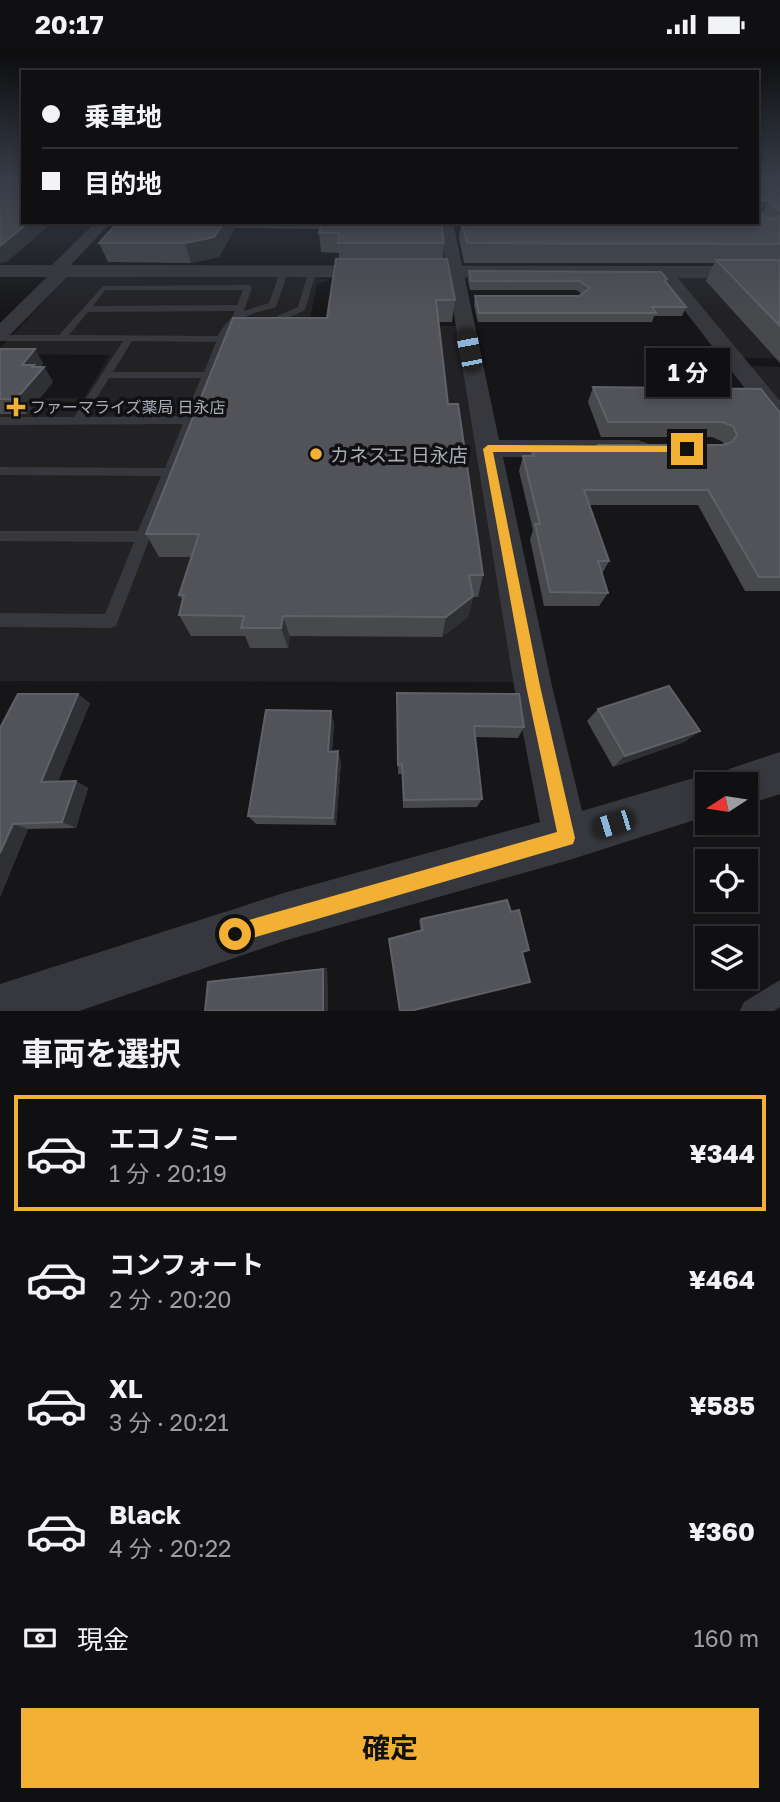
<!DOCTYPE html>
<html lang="ja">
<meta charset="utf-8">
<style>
body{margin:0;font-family:"Golos Text","Noto Sans JP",sans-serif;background:#1e1e20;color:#f1f3f6;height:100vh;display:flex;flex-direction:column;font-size:26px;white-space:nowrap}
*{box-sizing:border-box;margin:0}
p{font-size:23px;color:#9c9d9f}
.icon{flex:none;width:38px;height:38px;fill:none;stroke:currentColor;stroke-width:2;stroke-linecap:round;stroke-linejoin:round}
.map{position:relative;height:962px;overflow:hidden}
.panel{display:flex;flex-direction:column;background:#101012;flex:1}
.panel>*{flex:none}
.hud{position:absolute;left:21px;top:21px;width:738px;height:154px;border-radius:0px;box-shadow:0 4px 10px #0003,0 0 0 2px #303032;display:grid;align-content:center;height:154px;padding:0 21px;background:#101012}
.needle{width:46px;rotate:258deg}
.fabs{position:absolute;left:695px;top:723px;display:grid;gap:14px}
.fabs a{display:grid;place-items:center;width:63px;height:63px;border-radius:0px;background:#101012;box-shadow:0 4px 10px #0003,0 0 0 2px #303032;font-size:35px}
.end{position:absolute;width:32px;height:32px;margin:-16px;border:9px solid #f2b134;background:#111;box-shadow:0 0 0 4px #111}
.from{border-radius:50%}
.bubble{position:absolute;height:49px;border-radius:0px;background:#101012;box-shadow:0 4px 10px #0003,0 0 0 2px #303032;font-size:23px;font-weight:700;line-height:49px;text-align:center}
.car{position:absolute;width:21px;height:42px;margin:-21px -10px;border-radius:9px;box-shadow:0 0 5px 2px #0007;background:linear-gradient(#222 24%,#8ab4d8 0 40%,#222 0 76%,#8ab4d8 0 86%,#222 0)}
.hud b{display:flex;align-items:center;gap:24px;height:66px;font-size:26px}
.hud b+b{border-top:2px solid #303032}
.hud i{width:18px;height:18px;background:#f1f3f6}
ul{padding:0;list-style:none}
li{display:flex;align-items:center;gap:21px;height:116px;margin:0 14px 10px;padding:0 7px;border:4px solid transparent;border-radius:0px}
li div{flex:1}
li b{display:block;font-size:26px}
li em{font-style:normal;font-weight:700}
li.current{border-color:#f2b134}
li>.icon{width:63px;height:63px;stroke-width:1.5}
h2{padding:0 21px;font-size:32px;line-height:84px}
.pay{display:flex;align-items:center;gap:18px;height:77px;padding:0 21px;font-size:26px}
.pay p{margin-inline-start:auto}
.primary-button{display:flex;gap:14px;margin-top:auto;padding:14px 21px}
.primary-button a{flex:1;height:80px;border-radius:0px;background:#f2b134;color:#111;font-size:28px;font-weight:700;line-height:80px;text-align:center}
.status{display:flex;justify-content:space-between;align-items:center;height:49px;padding:0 35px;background:#101012;direction:ltr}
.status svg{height:19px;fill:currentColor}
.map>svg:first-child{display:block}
.built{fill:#222225}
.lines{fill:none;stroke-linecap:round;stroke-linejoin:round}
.service{fill:#37383d;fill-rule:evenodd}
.minor{fill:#37383d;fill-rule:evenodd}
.tertiary{fill:#37383d;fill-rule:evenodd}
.wall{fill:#47494d}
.shaded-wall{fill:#2f3033}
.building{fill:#525359;stroke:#5f6168;stroke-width:2}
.route{fill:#f2b134}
.poi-dot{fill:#f2b134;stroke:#111113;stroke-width:2.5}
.labels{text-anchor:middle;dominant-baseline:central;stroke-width:7;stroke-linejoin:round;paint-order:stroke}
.far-poi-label{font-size:16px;fill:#a8adb8;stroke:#111113;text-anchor:start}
.poi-label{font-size:19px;fill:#a8adb8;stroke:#111113;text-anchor:start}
</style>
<div class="status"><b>20:17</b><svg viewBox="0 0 49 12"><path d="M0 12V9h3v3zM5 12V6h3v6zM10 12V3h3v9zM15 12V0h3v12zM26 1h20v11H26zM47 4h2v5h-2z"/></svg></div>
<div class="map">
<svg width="780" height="962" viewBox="0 0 780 962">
<rect width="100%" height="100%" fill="#161618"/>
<!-- built -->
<path class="built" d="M67,228L316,229L330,231L317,235L309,275L456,277L518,633L0,632V349H84L110,306L0,305V299Z
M673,228H780V309H740Z
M752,317L780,318V357L751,322Z"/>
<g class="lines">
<!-- service -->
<path class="service" d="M284,221L288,223L276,258C260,263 236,266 229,284L233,287L226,291L116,577L110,579L0,578V564L105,565L134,493L0,492V482H138L161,427L0,426V418L165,419L183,375L0,376V368H74L123,292H0V286H59L103,237L248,236L252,238L244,262L269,254L280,223ZM105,241H243L237,256L93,257ZM235,262C231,272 223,275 218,287L69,286L88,263ZM132,292L216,293L204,323H113ZM109,329H201L185,367L85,368Z
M309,221L316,223L305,261L270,277H264V273L298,258Z
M780,931V958L774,962H740L744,953Z"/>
<!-- minor -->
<path class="minor" d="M96,173H111L69,218L71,222L69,226L7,289L0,291V274L50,225L48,222L50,218Z
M439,173H453L499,391H638L647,394L651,400L647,406L638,409L503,408L552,637L582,762L707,725L723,734L729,720L780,703V745L746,756V735H707V767L566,812L287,891L79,962H0V935L287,843L540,773L514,637Z
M663,217L669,218L780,352V375L771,373L657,226L655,222L657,218Z"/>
<!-- tertiary -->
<path class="tertiary" d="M0,216L780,217V229L0,228Z"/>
</g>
<!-- wall -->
<path class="wall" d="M758,129H780V314L706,232L714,214H464L459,189L461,175H456L455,173H758Z
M118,173H441L444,194L443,210L455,251L452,273H438L448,355L483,526L478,548H473L468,568L442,588L290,587L288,599H250L245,587H191L179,566L183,552L179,546L192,508H159L146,485L327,269L339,210V204L321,203L319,184L320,180L235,179L219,208L191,214L108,213L99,194Z
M469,222L667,230L666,233L686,258L682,267H654L652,273H478L474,257L475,247H579L582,245L576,241H470L468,231Z
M0,300L43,314L40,318H44L53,333L27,365H0Z
M593,338L780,364V542H745L698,456H589L609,512L602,525L608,544L599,557H544L530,490L533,481L519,422L523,407H530L532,400H596L598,396H725L723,393L712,388H601L588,353Z
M397,644L524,678L518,689L475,688L482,750L477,758L403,759L402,725H398Z
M90,654L58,732H76L88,739L76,779L28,780L0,848V679Z
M598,660L700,682L684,693L613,718L587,672Z
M334,674L332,703L341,713L336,776L256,775L248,767Z
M511,863L421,882L419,872L421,870Z
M327,919L328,962L208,933L220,931Z"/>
<!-- shaded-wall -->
<path class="shaded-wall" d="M769,151L760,169H758V152Z
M29,173H53L7,213L0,214V197Z
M224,173H234L235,179L219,208L191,214L185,194Z
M35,300L43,314L38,322L44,318L53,333L27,365L16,350L22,316Z
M473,547L468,568L442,588L446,568Z
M283,567L290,587L288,599L281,579Z
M78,645L90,654L55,740L41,733Z
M331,662L334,674L331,713L328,703Z
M700,682L684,693L613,718L625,707Z
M338,702L341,713L336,776L333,769Z
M76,732L88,739L76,779L62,773Z
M13,775L28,780L0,848V804Z
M327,919L328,962H323V920Z"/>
<!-- building -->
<path class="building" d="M0,129H23V173H29L0,197Z
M758,129H765V134L780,142V162L769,151L758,152Z
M758,162L766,169L778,170L780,167V195L467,194L462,173H758Z
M118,173H224L214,188L185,194H99Z
M322,173H441L444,194H338L339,184H319Z
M336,210H447L455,251H436L448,355H458L483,526H469L473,547L446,568L283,567L281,579H241L244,567L179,566L184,546H179L199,485H146L233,269H327Z
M716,211H780V277Z
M469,222L661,223L667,230L665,232L686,258H652L656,264H479L475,247H579L590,239L579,232H471Z
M0,300H35L22,316H34L32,318H44L16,350H0Z
M593,338L761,340L780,364V528H759L708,441H584L609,512H598L608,544L550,543L535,475H540L523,407H534L532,400H600L598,396H722L732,393L737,386L733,377L722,373H608Z
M669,637L700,682L625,707L598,660Z
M397,644L519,645L524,678L474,677L482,750L404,751L402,715L398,716Z
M18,645H78L41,733L76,732L62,773L13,775L0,804V679Z
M266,661L331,662L328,703L338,702L333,769L248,767Z
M507,851L511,863L519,861L529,901L522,903L530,933L410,962H400L389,890L423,881L421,870Z
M323,920V962H205L208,933Z"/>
<!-- sky -->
<linearGradient id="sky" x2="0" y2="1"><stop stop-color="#0c0c0d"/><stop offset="0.49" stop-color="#363c48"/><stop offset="1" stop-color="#363c48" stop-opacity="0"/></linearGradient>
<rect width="780" height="264" fill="url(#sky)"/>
<!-- route -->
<path class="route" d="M488,396L687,397L692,400L687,403H493L540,637L575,789L573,795L235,894L228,891L225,885L228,878L235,875L557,783L526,637L483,400Z"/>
<!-- markers -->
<g class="poi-dot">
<path d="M12.5 347.5h7v7h7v7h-7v7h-7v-7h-7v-7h7z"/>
<circle cx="316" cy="405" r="7"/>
</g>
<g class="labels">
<!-- far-poi labels -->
<g class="far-poi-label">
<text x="30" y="358">ファーマライズ薬局 日永店</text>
</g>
<!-- poi labels -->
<g class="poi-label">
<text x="330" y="405">カネスエ 日永店</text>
</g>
</g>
</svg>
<div class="fabs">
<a><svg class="needle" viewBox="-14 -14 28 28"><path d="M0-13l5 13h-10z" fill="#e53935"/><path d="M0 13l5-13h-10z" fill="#9c9d9f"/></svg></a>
<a><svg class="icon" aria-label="locate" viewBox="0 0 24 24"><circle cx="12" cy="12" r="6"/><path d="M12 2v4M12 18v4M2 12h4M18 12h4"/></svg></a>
<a><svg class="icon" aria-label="layers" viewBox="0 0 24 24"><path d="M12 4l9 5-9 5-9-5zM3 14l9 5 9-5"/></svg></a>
</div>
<i class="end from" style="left:235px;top:885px"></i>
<i class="end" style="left:687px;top:400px"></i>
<div class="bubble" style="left:646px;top:299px;width:84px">1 分</div>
<i class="car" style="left:469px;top:301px;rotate:349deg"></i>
<i class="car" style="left:613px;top:775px;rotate:253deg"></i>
<div class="hud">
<b><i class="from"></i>乗車地</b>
<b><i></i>目的地</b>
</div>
</div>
<section class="panel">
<h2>車両を選択</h2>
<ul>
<li class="current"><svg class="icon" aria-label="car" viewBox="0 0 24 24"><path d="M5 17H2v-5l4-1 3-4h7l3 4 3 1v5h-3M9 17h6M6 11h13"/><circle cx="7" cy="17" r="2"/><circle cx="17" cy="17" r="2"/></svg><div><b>エコノミー</b><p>1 分 · 20:19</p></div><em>¥344</em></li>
<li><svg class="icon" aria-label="car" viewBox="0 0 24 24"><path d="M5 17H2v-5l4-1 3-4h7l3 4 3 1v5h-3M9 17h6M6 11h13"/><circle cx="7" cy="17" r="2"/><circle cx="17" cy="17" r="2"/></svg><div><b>コンフォート</b><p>2 分 · 20:20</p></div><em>¥464</em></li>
<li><svg class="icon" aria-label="car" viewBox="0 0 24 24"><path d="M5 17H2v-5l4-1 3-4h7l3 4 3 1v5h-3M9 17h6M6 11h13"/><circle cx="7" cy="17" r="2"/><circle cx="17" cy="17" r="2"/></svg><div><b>XL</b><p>3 分 · 20:21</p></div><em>¥585</em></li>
<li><svg class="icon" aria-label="car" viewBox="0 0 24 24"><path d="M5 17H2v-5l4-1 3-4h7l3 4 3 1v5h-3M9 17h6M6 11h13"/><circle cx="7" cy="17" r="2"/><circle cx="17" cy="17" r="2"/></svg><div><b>Black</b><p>4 分 · 20:22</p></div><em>¥360</em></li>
</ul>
<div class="pay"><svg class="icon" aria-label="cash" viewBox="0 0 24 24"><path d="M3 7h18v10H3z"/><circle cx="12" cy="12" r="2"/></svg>現金<p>160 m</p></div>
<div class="primary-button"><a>確定</a></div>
</section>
